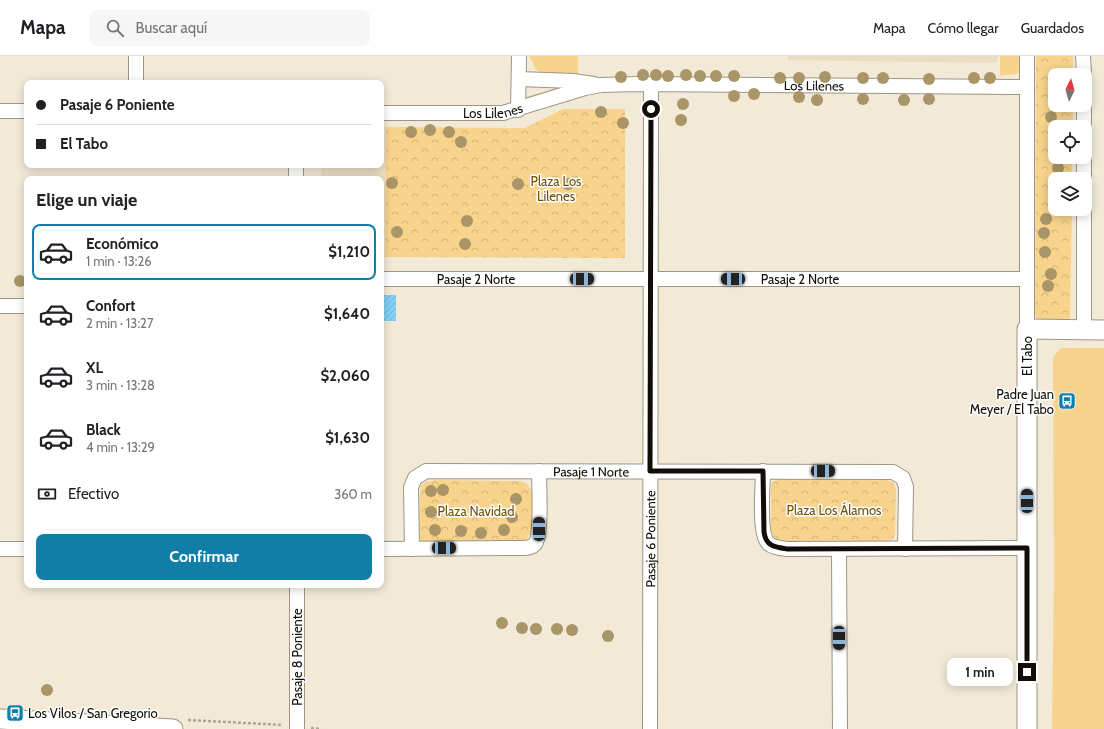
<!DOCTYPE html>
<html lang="es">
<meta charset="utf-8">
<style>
body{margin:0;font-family:Cabin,sans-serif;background:#f6f6f6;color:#202124;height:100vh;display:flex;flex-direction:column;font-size:15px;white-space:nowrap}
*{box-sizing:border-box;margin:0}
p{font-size:13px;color:#757577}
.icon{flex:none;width:22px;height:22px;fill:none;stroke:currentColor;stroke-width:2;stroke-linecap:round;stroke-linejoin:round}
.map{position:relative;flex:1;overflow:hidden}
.drawer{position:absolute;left:24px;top:120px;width:360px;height:412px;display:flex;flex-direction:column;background:#fff;border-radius:8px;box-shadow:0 2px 10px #0003}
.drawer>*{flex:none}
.banner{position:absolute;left:24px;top:24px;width:360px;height:88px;border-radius:8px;box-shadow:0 2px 10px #0003;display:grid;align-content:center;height:88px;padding:0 12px;background:#fff}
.needle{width:26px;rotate:5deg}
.controls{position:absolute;left:1048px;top:12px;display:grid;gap:8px}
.controls a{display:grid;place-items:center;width:44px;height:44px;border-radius:8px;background:#fff;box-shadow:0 2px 10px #0003;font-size:20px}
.end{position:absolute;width:18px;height:18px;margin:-9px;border:5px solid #110e08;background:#fff;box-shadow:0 0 0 2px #fff}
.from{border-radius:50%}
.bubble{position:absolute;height:28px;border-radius:8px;background:#fff;box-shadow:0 2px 10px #0003;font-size:13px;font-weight:700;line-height:28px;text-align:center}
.car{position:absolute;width:12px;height:24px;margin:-12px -6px;border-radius:5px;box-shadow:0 0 3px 1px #0007;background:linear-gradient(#222 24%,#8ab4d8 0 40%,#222 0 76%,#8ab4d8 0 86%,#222 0)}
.banner b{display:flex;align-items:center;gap:14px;height:38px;font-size:15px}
.banner b+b{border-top:1px solid #e0e0e0}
.banner i{width:10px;height:10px;background:#202124}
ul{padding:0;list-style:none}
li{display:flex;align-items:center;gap:12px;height:56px;margin:0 8px 6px;padding:0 4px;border:2px solid transparent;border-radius:8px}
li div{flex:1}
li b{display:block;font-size:15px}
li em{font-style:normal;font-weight:700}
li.active{border-color:#107fa7}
li>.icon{width:36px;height:36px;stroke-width:1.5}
h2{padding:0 12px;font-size:18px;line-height:48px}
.pay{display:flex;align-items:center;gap:10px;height:44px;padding:0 12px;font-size:15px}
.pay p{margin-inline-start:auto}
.button{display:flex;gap:8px;margin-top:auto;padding:8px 12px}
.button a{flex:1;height:46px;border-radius:8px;background:#107fa7;color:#fff;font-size:16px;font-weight:700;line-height:46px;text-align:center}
header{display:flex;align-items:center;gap:24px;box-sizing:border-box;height:56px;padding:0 20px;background:#fff;border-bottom:1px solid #e0e0e0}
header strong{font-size:19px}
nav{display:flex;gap:22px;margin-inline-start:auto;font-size:14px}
.search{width:280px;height:36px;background:#f6f6f6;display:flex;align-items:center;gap:10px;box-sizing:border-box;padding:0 14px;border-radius:8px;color:#757577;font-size:15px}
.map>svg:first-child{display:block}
.built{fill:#ebddc4}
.green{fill:#f7d38b}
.park{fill:url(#park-crowns)}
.building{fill:url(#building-hatch)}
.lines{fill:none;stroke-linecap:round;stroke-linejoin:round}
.street-casing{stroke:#9e9584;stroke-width:16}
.secondary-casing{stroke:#9e9584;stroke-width:21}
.path{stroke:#ada697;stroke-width:2.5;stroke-dasharray:3 2;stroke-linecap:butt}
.street{stroke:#fff;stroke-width:14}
.secondary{stroke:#fff;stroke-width:19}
.tree{fill:#a99567}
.route{stroke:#110e08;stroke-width:5}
.labels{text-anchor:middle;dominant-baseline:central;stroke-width:3;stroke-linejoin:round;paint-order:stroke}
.street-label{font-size:13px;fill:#110e08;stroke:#fff}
.park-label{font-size:13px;fill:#6d510c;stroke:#fff}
.poi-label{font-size:13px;fill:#110e08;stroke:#fff;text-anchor:end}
</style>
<header>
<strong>Mapa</strong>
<div class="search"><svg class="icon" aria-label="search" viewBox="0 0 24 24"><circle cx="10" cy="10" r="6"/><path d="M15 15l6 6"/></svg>Buscar aquí</div>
<nav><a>Mapa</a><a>Cómo llegar</a><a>Guardados</a></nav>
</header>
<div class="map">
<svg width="1104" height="673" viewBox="0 0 1104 673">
<defs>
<pattern id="park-crowns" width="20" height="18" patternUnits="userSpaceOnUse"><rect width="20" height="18" fill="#f7d38b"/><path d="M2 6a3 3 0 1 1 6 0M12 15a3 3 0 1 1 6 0" fill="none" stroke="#d3b476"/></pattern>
<pattern id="building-hatch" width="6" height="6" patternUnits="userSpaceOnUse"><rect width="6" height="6" fill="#84d1f7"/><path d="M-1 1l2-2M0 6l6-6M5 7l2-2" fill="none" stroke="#71b2d2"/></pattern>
</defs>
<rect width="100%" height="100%" fill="#f2e9d7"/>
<!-- built -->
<path class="built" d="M788,0H999L996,7L788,4Z
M381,71H386L385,201H381V123H321V109H381Z"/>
<!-- green -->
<path class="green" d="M529,0H578V18H542L536,13Z
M1000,0H1021V8L1017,18L1000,20Z
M1061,292H1104V673H1052L1054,523L1053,301Z"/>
<!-- park -->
<path class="park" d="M1036,0H1073V19H1055V49H1073V71H1055V101H1072V123H1055V153H1072L1070,263L1069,268L1040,266L1035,259Z
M563,53H625V202L385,201L386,71L525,72Z
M779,423L887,424C894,426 896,429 896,437L895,479L892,483L883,486H784L776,484L771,476V430L773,426Z
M437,424L519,425L526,427C538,437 537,478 523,486L421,485L419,481L420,438L421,430L425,426Z"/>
<!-- building -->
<path class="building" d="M381,239H396V265H381Z"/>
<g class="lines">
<defs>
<g id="street">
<path d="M1027,0V273"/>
<path d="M1083,0L1084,19"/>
<path d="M519,23L573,25L594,28"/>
<path d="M136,27V0"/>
<path d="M1084,49V71"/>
<path d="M518,54L519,0"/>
<path d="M0,55H27"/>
<path id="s1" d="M381,57H503L585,32L601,29L637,28L1027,31"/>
<path d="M1084,101V123"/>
<path d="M296,109V123"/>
<path d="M1084,153V274"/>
<path id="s2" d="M381,223H1027"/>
<path d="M0,250H27"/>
<path d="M763,415C763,430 758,479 769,488C774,492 781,492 787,493L1027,492"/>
<path d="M0,493H27"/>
<path d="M381,493L523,492C527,492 532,491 535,488C542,479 539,429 539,415"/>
<path id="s3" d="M412,493L411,431L415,422L426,415L893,416L903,422L906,431L905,493"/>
<path d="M839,493L840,673"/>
<path d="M297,529V673"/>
<path id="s4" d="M650,673L651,28"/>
</g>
<path id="secondary" d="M0,663L173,673
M1027,673V273L1104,274"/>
</defs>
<!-- street casing -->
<use href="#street" class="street-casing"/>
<!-- secondary casing -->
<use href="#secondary" class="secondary-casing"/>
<!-- path -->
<path class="path" d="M188,664L283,669
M311,672L321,673"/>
<!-- street -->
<use href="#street" class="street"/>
<!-- secondary -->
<use href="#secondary" class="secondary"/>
</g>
<!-- trees -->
<g class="tree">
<circle cx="643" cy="19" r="6"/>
<circle cx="656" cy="19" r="6"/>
<circle cx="686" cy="19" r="6"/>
<circle cx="668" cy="20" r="6"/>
<circle cx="700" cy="20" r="6"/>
<circle cx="716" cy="20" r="6"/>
<circle cx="734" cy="20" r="6"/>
<circle cx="621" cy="21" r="6"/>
<circle cx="825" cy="21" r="6"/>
<circle cx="780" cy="22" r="6"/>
<circle cx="799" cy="22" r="6"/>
<circle cx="863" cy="22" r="6"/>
<circle cx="883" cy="22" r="6"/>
<circle cx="974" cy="22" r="6"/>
<circle cx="990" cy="22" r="6"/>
<circle cx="929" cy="23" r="6"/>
<circle cx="754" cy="38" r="6"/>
<circle cx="734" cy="40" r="6"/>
<circle cx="799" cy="41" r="6"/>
<circle cx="863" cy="43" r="6"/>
<circle cx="929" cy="43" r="6"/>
<circle cx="817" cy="44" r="6"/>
<circle cx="904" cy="44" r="6"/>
<circle cx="683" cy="48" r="6"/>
<circle cx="601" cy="56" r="6"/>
<circle cx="1051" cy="61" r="6"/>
<circle cx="681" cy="64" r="6"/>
<circle cx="623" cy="67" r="6"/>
<circle cx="430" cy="74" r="6"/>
<circle cx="411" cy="76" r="6"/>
<circle cx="449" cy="76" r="6"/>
<circle cx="461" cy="86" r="6"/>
<circle cx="1058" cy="112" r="6"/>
<circle cx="392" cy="127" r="6"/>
<circle cx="518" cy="128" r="6"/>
<circle cx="568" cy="128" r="6"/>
<circle cx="1046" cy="163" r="6"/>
<circle cx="467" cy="165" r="6"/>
<circle cx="397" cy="176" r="6"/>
<circle cx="1044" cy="177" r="6"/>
<circle cx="465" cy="188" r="6"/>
<circle cx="1045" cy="196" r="6"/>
<circle cx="1051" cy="218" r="6"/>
<circle cx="20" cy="225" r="6"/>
<circle cx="1048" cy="230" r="6"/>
<circle cx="443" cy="434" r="6"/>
<circle cx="431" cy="435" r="6"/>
<circle cx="516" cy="443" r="6"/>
<circle cx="431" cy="456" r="6"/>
<circle cx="512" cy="461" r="6"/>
<circle cx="435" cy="474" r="6"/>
<circle cx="504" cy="474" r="6"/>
<circle cx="461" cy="475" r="6"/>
<circle cx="481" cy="477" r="6"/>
<circle cx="502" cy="567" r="6"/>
<circle cx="522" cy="572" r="6"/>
<circle cx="536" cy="573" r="6"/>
<circle cx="557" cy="573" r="6"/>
<circle cx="572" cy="574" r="6"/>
<circle cx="608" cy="580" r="6"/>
<circle cx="47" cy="634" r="6"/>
</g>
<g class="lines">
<!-- route -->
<path class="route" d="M651,53L650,415H763L764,476C766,490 774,491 787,493L1027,492V616"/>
</g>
<!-- icons -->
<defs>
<symbol id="bus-square" viewBox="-11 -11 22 22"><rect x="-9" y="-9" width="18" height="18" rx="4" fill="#107fa7" stroke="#fff"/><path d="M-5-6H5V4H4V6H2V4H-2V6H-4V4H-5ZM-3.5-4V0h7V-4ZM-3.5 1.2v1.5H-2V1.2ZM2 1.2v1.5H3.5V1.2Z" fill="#fff"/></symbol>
</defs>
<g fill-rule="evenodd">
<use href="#bus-square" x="1057" y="335" width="20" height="20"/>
<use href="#bus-square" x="5" y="647" width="20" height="20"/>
</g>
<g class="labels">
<!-- street labels -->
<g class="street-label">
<text stroke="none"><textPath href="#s1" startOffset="437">Los Lilenes</textPath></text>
<text stroke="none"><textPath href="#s1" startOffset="112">Los Lilenes</textPath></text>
<text stroke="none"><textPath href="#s2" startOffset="95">Pasaje 2 Norte</textPath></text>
<text stroke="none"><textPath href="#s2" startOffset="419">Pasaje 2 Norte</textPath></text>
<text transform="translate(1027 300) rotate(-90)">El Tabo</text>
<text stroke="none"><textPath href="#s3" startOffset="250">Pasaje 1 Norte</textPath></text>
<text stroke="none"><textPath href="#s4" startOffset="190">Pasaje 6 Poniente</textPath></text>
<text transform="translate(297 601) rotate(-90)">Pasaje 8 Poniente</text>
</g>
<!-- park labels -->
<g class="park-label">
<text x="556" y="125">Plaza Los<tspan x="556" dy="15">Lilenes</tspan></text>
<text x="834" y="454">Plaza Los Álamos</text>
<text x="476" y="455">Plaza Navidad</text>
</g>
<!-- poi labels -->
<g class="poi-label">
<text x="1054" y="338">Padre Juan<tspan x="1054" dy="15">Meyer / El Tabo</tspan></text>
<text x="28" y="657" text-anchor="start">Los Vilos / San Gregorio</text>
</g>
</g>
</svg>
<div class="controls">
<a><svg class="needle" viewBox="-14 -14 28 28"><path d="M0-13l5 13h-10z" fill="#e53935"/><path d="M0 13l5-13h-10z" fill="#757577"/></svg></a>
<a><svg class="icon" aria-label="locate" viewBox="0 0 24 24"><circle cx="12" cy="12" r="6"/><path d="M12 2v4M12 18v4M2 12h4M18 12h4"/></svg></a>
<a><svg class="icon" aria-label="layers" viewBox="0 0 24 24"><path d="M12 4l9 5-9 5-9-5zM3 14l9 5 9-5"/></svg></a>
</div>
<i class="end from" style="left:651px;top:53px"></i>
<i class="end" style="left:1027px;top:616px"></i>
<div class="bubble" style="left:947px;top:602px;width:66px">1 min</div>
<i class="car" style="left:582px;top:223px;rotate:90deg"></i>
<i class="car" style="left:733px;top:223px;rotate:270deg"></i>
<i class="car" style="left:823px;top:415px;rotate:90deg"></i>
<i class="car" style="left:1027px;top:445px;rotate:0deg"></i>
<i class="car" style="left:539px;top:473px;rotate:0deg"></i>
<i class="car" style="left:444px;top:492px;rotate:90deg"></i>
<i class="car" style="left:839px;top:582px;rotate:180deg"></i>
<div class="banner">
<b><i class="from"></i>Pasaje 6 Poniente</b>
<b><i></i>El Tabo</b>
</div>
<section class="drawer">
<h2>Elige un viaje</h2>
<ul>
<li class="active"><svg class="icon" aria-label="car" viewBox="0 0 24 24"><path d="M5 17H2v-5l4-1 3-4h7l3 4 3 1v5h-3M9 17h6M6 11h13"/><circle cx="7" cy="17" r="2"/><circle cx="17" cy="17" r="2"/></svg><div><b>Económico</b><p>1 min · 13:26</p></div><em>$1,210</em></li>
<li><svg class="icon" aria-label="car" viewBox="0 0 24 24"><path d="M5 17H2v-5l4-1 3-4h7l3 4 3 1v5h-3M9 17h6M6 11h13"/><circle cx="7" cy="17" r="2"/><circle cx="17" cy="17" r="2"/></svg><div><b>Confort</b><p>2 min · 13:27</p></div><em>$1,640</em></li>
<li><svg class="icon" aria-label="car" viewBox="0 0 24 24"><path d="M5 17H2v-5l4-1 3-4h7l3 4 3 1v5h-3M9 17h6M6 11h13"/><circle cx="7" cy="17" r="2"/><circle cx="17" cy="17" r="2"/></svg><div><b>XL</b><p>3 min · 13:28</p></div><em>$2,060</em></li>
<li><svg class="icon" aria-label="car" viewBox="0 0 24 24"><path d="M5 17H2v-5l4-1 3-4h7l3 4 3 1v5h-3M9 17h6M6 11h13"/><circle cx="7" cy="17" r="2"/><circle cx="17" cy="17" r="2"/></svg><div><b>Black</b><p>4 min · 13:29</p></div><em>$1,630</em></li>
</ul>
<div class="pay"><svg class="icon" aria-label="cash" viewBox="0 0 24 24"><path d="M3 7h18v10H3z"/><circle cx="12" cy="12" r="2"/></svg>Efectivo<p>360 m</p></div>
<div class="button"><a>Confirmar</a></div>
</section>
</div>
